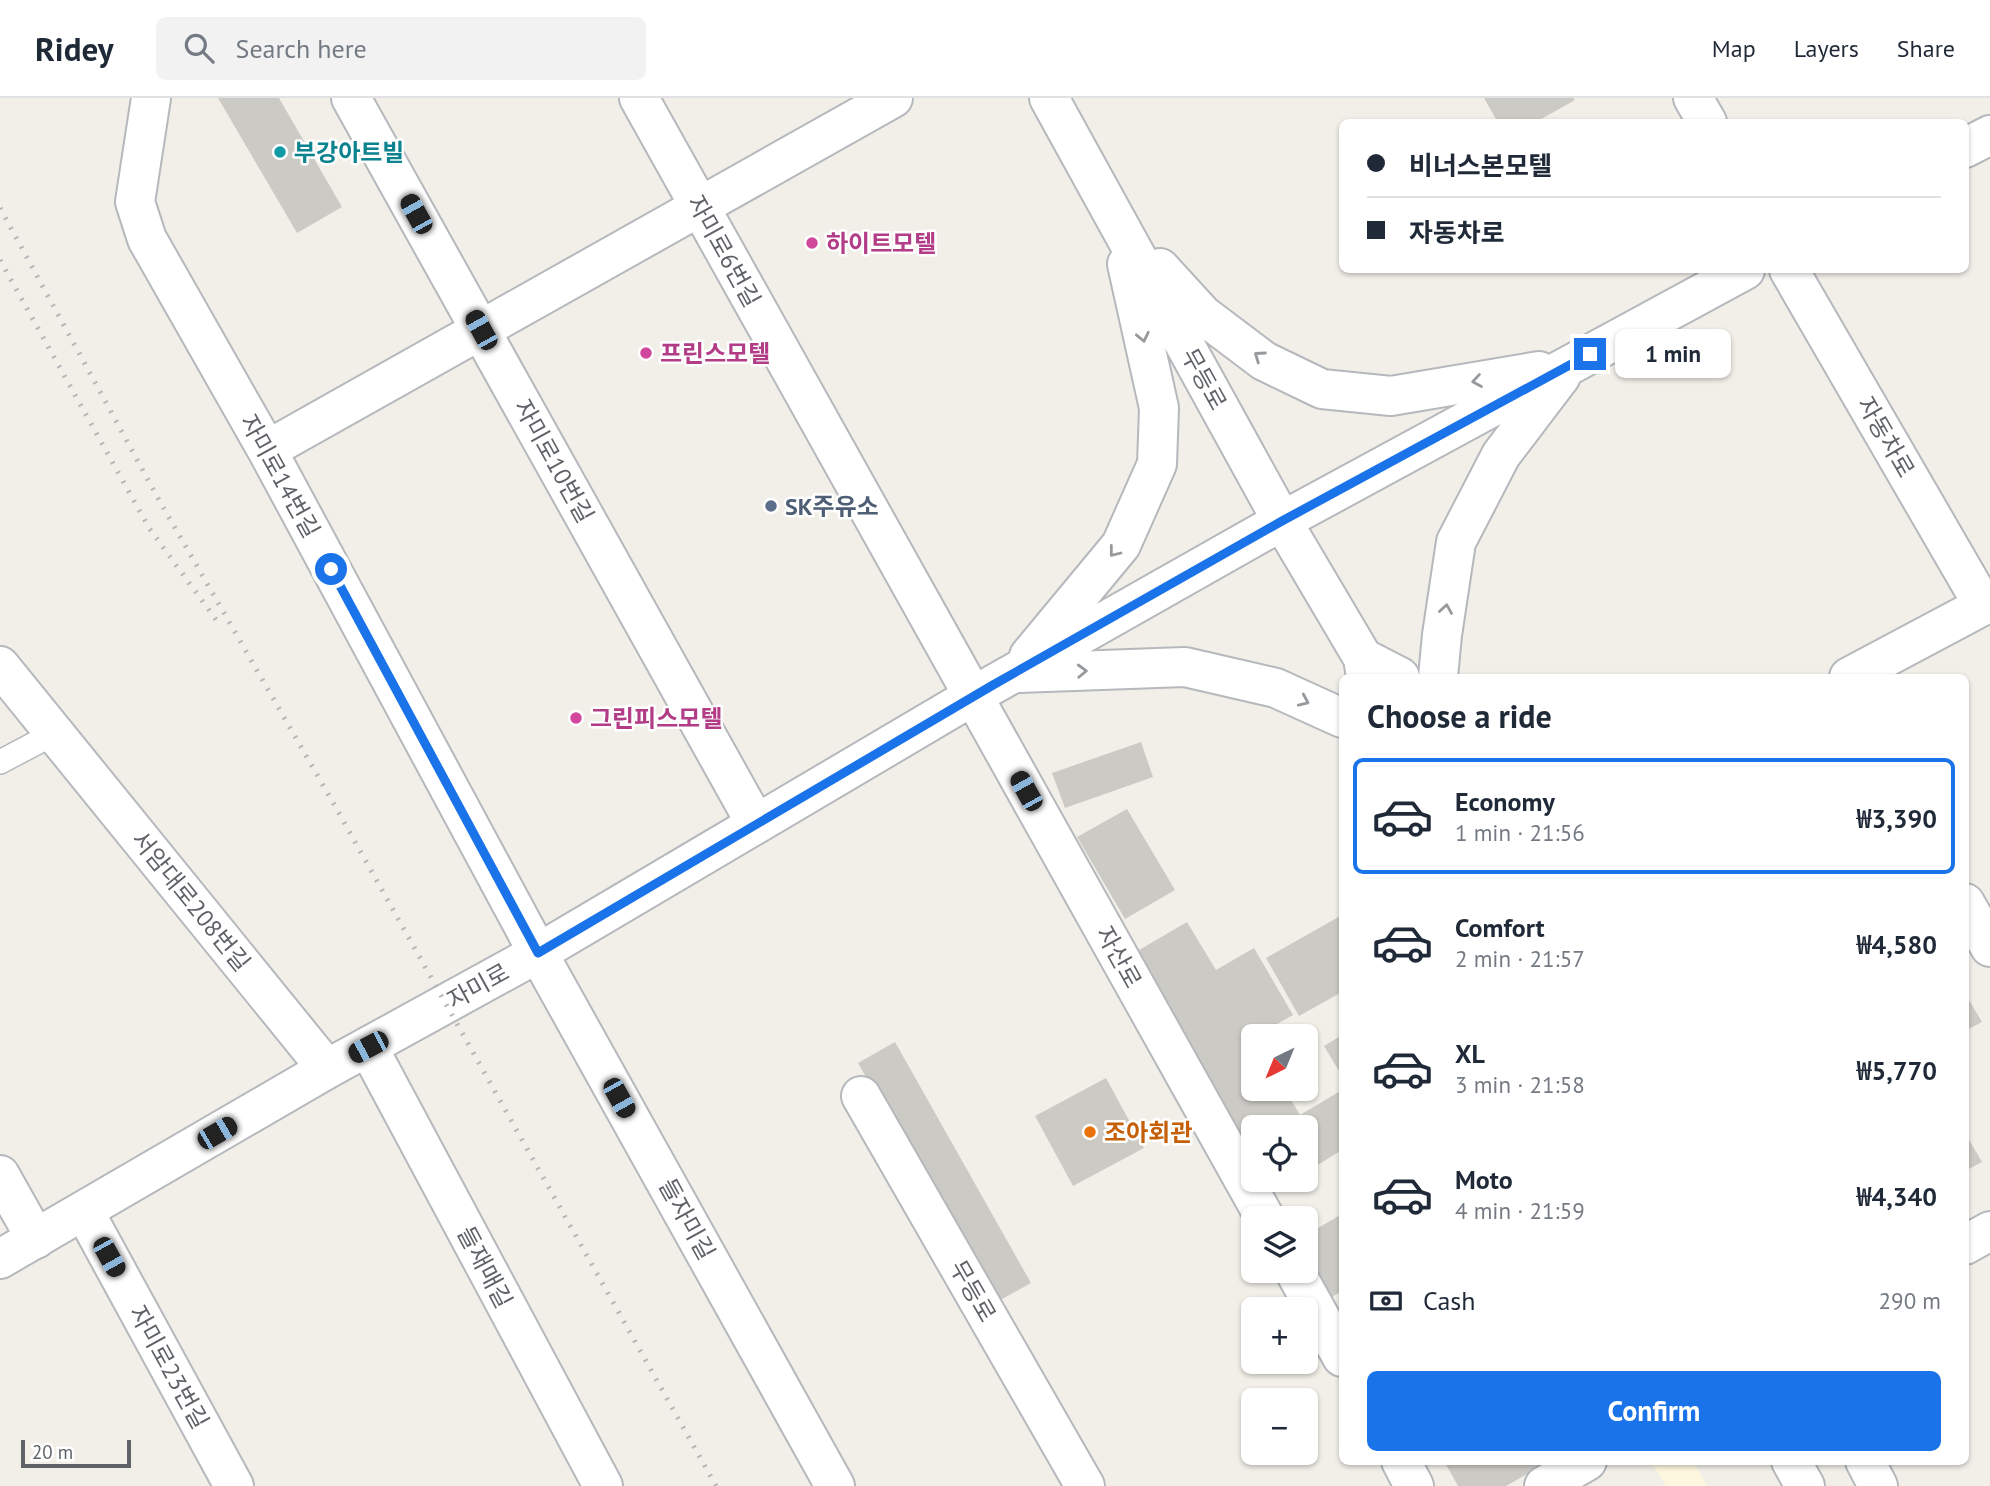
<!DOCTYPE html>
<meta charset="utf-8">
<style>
body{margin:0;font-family:"PT Sans","Noto Sans KR",sans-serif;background:#f2f2f3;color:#1f2937;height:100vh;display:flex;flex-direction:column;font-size:26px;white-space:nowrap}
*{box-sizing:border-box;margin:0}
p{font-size:23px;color:#747a83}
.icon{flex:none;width:38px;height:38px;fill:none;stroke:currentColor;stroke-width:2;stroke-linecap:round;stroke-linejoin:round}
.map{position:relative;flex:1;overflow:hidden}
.sheet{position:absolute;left:1339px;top:576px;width:630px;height:791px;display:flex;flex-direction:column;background:#fff;border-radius:10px;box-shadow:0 2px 5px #0004}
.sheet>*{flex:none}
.top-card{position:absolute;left:1339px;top:21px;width:630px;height:154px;border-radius:10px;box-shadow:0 2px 5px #0004;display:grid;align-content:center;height:154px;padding:0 28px;background:#fff}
.needle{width:46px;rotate:223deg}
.tools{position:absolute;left:1241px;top:926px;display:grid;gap:14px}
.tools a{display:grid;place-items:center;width:77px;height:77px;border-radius:10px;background:#fff;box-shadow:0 2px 5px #0004;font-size:35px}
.scale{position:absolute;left:21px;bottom:18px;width:110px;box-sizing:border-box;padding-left:7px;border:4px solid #5f6368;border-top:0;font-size:19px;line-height:24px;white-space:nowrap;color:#5f6368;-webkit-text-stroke:5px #fff;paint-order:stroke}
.end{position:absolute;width:32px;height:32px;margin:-16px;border:9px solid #1a73e8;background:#fff;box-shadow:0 0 0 4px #fff}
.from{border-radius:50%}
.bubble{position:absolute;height:49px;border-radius:10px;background:#fff;box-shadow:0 2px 5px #0004;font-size:23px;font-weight:600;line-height:49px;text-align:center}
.car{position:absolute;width:21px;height:42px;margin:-21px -10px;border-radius:9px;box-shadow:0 0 5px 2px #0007;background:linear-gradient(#222 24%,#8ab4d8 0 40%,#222 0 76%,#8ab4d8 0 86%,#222 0)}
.top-card b{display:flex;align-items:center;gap:24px;height:66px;font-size:26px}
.top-card b+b{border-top:2px solid #e0e1e3}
.top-card i{width:18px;height:18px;background:#1f2937}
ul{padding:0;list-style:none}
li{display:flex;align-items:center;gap:21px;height:116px;margin:0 14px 10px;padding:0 14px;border:4px solid transparent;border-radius:10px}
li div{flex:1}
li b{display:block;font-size:26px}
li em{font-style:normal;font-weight:600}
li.on{border-color:#1a73e8}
li>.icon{width:63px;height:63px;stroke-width:1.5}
h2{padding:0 28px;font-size:32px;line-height:84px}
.pay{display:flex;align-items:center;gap:18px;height:77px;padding:0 28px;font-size:26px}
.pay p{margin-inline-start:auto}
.action{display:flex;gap:14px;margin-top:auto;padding:14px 28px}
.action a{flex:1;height:80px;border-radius:10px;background:#1a73e8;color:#fff;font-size:28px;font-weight:600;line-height:80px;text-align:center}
header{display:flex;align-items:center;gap:42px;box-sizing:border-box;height:98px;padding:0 35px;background:#fff;border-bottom:2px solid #e0e1e3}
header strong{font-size:33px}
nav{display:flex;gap:38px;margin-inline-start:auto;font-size:24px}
.search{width:490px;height:63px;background:#f2f2f3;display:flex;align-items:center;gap:18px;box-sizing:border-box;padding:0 24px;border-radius:10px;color:#747a83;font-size:26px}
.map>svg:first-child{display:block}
.commercial{fill:#fef7e0}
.building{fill:#cccac5}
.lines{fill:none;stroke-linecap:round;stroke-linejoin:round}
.service-casing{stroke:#b5b8bc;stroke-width:26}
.minor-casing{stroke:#b5b8bc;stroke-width:42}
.tertiary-casing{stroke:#b5b8bc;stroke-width:42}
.service{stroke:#fff;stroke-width:23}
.minor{stroke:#fff;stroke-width:38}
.tertiary{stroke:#fff;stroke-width:38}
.rail{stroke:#b6b7b8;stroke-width:5;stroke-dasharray:2 9;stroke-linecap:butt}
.oneway{stroke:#979a9d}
.route{stroke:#1a73e8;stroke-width:9}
.culture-dot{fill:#0f9aa8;stroke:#fff;stroke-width:2.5}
.hotel-dot{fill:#d1479c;stroke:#fff;stroke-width:2.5}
.service-dot{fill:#5c6f8a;stroke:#fff;stroke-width:2.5}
.food-dot{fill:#e8710a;stroke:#fff;stroke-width:2.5}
.labels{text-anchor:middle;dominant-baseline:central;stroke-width:5;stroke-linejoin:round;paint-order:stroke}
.culture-label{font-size:24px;font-weight:bold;fill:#0d838f;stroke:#fff;text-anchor:start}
.hotel-label{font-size:24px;font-weight:bold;fill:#b23c85;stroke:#fff;text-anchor:start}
.street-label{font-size:24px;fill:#5f6368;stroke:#fff}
.service-label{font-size:24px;font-weight:bold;fill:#4e5e75;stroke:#fff;text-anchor:start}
.food-label{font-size:24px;font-weight:bold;fill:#c56008;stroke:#fff;text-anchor:start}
</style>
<header>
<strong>Ridey</strong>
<div class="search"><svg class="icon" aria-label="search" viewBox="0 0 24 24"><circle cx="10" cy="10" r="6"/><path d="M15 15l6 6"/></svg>Search here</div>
<nav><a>Map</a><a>Layers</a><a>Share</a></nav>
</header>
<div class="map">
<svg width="1990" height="1388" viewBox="0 0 1990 1388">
<rect width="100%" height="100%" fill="#f1efe8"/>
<!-- commercial -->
<path class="commercial" d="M1654,1363H1693L1707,1388H1666L1652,1365Z"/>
<!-- building -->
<path class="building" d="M218,0H279L342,109L297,135Z
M1484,0H1573L1575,2L1536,24H1501L1497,23Z
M1141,644L1153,679L1065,710L1052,675Z
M1127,711L1175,792L1125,821L1077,739Z
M1342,817V894L1299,918L1266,860Z
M1187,824L1216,872L1254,850L1293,917L1256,938H1253V990H1284L1300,1017L1342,992V1052L1306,1074V1029H1253V1056L1134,855Z
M1965,895L1982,924L1965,933Z
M1342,937V978L1324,948Z
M895,944L1031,1185L995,1205L858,965Z
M1106,980L1144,1050L1073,1088L1035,1018Z
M1965,1035L1982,1064L1965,1073Z
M1268,1082H1292L1274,1092Z
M1342,1116V1193L1330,1200L1306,1158V1137Z
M1444,1363H1545L1546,1365L1506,1388H1458Z"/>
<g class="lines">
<defs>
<path id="service" d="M0,664L55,635"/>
<path id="minor" d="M151,0L135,104L147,141L267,352L538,855L835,1388
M351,0L756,726
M639,0L1265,1120
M1693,0L1707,24
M1789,172L1983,507
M267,352L893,0
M0,568L327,971
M1849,579L1990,504
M1965,805L1990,849
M368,949L603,1388
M861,998L1085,1388
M0,1077L36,1141
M84,1113L234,1388
M1965,1147L1990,1133
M1294,1172L1342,1259
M1401,1363L1414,1388
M1544,1388L1587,1363"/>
<path id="tertiary" d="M1049,0L1282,423L1363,560L1366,579
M1965,50L1990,37
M1160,170L1203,217L1264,263L1322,291L1391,298L1539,273
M1029,558L1121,447L1157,366L1159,310L1127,166
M1363,560L1400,579
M1019,575L1185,569L1276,590L1342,620
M1438,579L1442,537L1456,444L1501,357L1561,278
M0,1161L327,971L538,855L973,598L1282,423L1745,172
M1791,1363L1805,1388
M1865,1363L1878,1388"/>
</defs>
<!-- service casing -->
<use href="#service" class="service-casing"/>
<!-- minor casing -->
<use href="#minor" class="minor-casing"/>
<!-- tertiary casing -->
<use href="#tertiary" class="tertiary-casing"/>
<!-- service -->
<use href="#service" class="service"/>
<!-- minor -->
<use href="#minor" class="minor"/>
<!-- tertiary -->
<use href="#tertiary" class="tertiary"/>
<!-- rail -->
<path class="rail" d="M0,110L159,402L331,701L716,1388
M0,162L149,430L220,527"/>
</g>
<!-- one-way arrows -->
<defs><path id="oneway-chevron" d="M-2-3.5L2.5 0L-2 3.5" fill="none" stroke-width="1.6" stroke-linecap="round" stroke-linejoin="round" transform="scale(1.75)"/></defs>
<g class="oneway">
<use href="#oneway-chevron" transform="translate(1143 239) rotate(78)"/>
<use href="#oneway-chevron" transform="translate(1259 258) rotate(-145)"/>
<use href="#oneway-chevron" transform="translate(1477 283) rotate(171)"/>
<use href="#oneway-chevron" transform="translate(1114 454) rotate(128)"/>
<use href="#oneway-chevron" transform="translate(1446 511) rotate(-81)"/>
<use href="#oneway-chevron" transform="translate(1082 573) rotate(-2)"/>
<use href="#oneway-chevron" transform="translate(1304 603) rotate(24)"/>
</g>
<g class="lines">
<!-- route -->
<path class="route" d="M331,471L538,855L993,587L1282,423L1590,256"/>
</g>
<!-- markers -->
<circle class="culture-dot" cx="280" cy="54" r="7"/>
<g class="hotel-dot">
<circle cx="812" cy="145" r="7"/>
<circle cx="646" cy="255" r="7"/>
<circle cx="576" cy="620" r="7"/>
</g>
<circle class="service-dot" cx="771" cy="408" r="7"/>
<circle class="food-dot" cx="1090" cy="1034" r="7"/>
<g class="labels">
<!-- culture labels -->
<g class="culture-label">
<text x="294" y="54">부강아트빌</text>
</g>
<!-- hotel labels -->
<g class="hotel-label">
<text x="826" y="145">하이트모텔</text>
<text x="660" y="255">프린스모텔</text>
<text x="590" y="620">그린피스모텔</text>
</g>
<!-- street labels -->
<g class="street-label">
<text transform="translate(724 153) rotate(61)">자미로6번길</text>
<text transform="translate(1204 281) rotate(61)">무등로</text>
<text transform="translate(1886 339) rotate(60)">자동차로</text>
<text transform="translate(554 363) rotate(61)">자미로10번길</text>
<text transform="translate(280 378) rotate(61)">자미로14번길</text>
<text transform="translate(191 803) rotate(51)">서암대로208번길</text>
<text transform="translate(1119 859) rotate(61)">자산로</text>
<text transform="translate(478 888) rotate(-29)">자미로</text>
<text transform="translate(687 1121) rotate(61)">들자미길</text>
<text transform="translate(485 1169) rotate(62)">들재매길</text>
<text transform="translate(973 1193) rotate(60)">무등로</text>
<text transform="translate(169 1269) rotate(61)">자미로23번길</text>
</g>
<!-- service labels -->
<g class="service-label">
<text x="785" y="408">SK주유소</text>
</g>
<!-- food labels -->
<g class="food-label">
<text x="1104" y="1034">조아회관</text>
</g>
</g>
</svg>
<div class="tools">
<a><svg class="needle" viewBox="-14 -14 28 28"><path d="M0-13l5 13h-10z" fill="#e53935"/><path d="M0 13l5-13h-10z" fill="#747a83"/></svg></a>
<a><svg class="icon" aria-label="locate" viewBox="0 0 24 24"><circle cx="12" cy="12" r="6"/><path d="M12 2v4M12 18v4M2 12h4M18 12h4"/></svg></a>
<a><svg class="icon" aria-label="layers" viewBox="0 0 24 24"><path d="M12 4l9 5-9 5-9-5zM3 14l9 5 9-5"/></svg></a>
<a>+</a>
<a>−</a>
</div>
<div class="scale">20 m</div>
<i class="end from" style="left:331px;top:471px"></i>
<i class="end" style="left:1590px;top:256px"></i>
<div class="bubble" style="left:1615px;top:231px;width:116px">1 min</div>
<i class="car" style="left:416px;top:116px;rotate:331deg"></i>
<i class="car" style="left:481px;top:232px;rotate:331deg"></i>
<i class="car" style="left:1026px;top:693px;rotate:331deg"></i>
<i class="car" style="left:368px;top:949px;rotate:242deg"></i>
<i class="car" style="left:619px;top:1000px;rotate:151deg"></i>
<i class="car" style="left:217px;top:1035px;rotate:60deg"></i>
<i class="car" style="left:109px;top:1159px;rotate:151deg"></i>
<div class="top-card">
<b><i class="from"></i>비너스본모텔</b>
<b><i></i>자동차로</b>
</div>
<section class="sheet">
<h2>Choose a ride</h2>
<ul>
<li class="on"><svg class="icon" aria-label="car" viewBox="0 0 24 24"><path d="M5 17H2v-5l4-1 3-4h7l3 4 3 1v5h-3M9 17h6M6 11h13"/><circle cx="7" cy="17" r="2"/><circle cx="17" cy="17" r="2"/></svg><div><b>Economy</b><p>1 min · 21:56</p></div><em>₩3,390</em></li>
<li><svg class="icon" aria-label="car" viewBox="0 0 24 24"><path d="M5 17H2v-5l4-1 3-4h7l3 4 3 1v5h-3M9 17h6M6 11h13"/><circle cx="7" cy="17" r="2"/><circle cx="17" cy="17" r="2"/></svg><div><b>Comfort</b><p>2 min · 21:57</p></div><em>₩4,580</em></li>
<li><svg class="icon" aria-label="car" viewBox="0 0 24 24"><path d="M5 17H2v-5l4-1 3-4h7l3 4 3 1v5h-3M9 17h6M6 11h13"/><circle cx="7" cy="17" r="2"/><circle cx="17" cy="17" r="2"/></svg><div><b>XL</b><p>3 min · 21:58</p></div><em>₩5,770</em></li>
<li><svg class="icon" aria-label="car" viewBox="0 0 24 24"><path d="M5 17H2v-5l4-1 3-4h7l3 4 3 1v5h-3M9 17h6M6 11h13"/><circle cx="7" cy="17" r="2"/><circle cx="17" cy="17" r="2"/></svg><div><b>Moto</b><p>4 min · 21:59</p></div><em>₩4,340</em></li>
</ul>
<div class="pay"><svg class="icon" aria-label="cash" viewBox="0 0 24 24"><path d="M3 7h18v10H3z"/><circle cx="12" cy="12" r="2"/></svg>Cash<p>290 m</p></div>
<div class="action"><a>Confirm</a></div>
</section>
</div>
